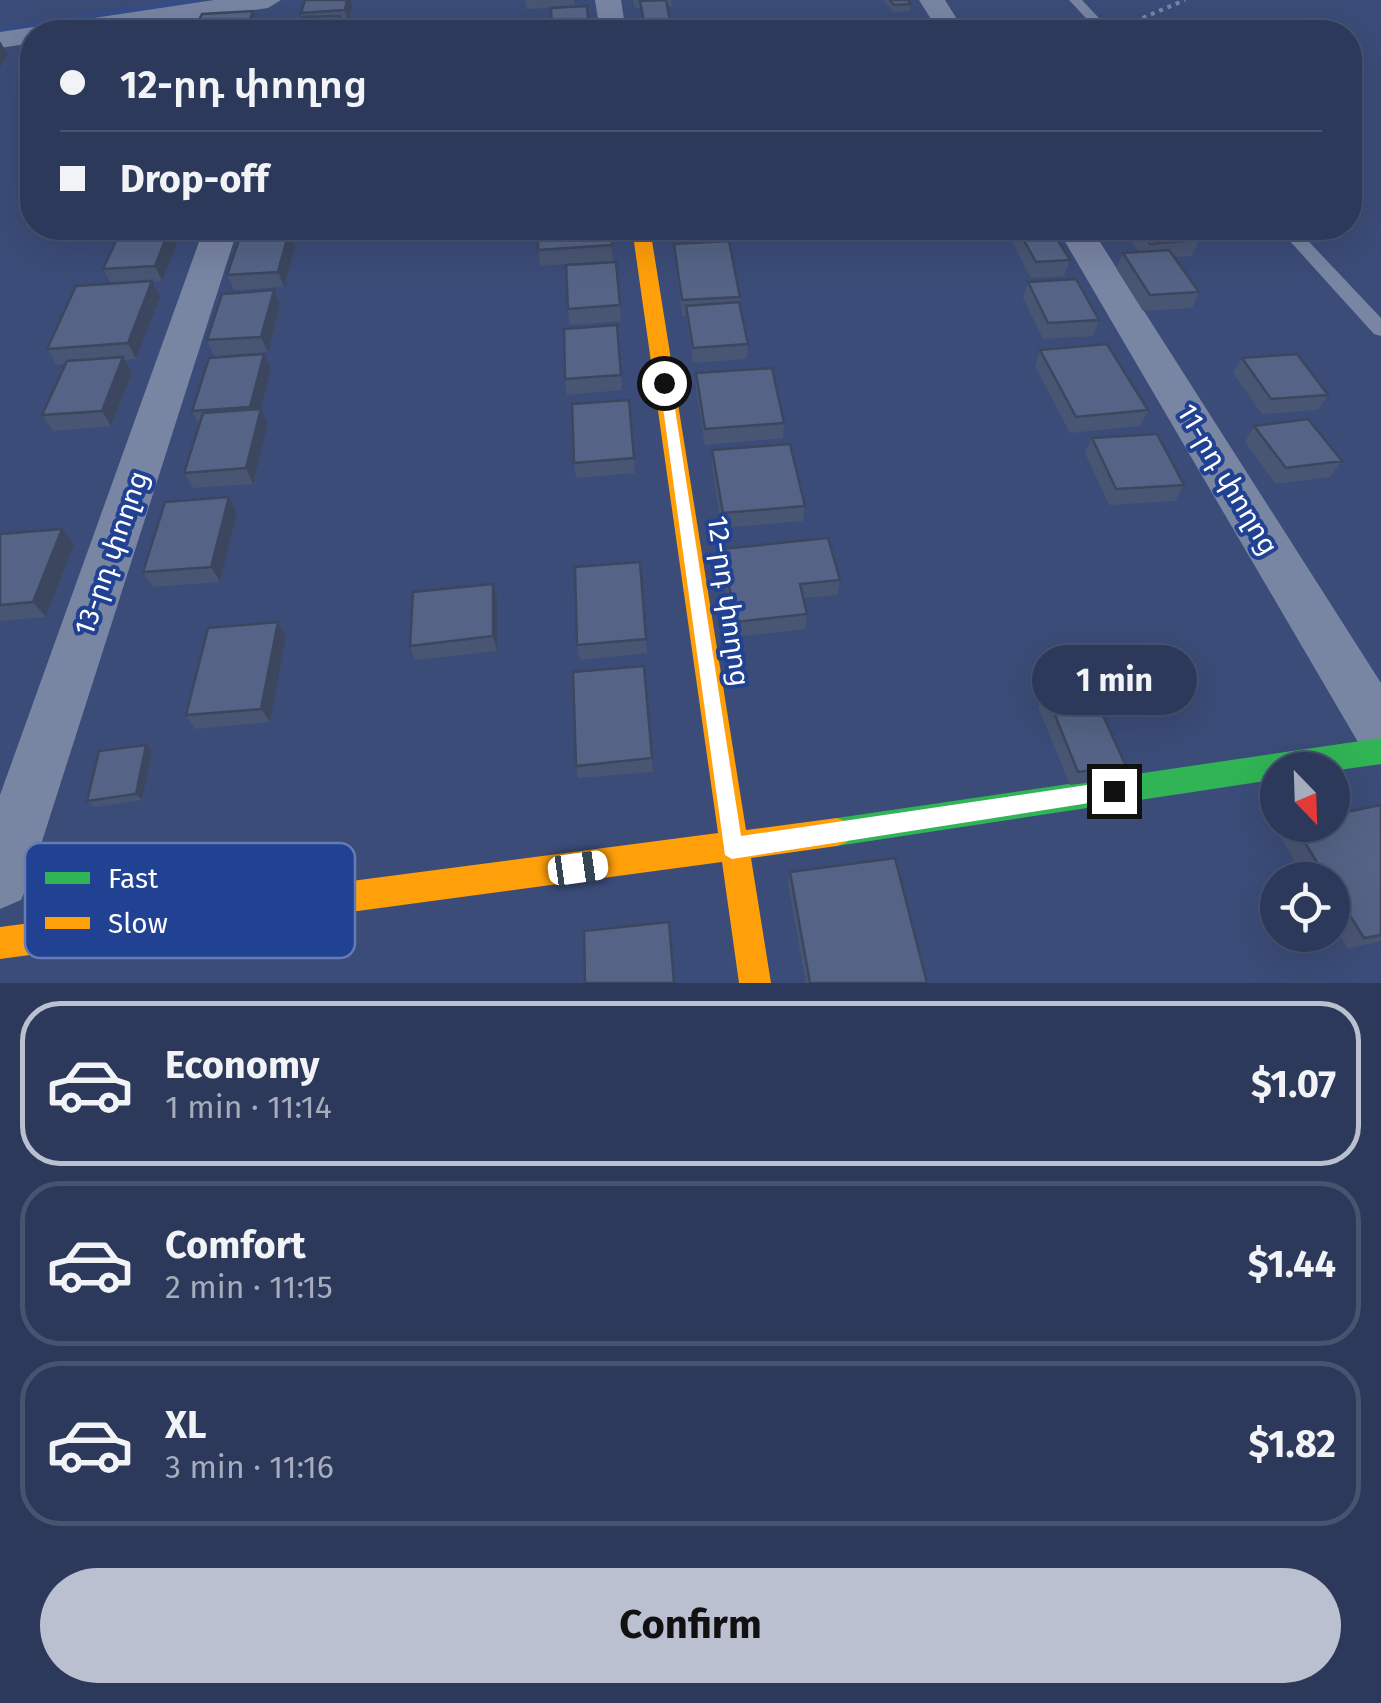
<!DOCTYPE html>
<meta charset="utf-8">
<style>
body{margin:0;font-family:"Fira Sans","Noto Sans Armenian",sans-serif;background:#344060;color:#f1f3f6;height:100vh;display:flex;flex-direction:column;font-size:38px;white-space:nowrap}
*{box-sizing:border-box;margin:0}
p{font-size:32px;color:#a6acbb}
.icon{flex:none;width:55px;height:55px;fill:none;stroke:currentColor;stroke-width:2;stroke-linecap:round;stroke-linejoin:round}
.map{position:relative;height:983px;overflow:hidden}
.sheet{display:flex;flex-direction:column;background:#2c395a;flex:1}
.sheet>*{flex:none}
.guide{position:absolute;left:20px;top:20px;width:1342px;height:220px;border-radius:40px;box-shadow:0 10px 40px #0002,0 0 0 2px #485370;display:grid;align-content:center;height:220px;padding:0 40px;background:#2c395a}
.needle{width:65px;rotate:157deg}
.tools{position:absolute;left:1260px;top:752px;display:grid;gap:20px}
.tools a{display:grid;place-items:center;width:90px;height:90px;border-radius:50%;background:#2c395a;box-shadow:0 10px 40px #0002,0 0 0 2px #485370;font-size:50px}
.end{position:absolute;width:45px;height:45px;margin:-22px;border:12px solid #fff;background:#111;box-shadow:0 0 0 5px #111}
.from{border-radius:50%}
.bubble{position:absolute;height:70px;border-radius:35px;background:#2c395a;box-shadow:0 10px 40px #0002,0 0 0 2px #485370;font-size:32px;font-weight:700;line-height:70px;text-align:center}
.car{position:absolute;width:30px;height:60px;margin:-30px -15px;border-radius:12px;box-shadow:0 0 8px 2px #0007;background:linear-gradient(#fff 24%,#345 0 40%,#fff 0 76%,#345 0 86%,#fff 0)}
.guide b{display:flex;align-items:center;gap:35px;height:95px;font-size:38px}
.guide b+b{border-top:2px solid #485370}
.guide i{width:25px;height:25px;background:#f1f3f6}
ul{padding:18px 0 0;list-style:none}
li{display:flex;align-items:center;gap:30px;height:165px;margin:0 20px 15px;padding:0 20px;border:5px solid #485370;border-radius:40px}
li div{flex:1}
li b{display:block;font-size:38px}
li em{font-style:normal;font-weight:700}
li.selected{border-color:#bac0d0}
li>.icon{width:90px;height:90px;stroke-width:1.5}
.primary-button{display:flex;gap:20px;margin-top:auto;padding:20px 40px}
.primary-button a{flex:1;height:115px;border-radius:60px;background:#bac0d0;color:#111;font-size:40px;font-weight:700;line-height:115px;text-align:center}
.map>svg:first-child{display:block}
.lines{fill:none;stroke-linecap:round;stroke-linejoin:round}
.stream{stroke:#364d87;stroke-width:8}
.path{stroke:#7885a3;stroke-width:4;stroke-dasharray:4 5;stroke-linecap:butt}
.lane{fill:#7885a3;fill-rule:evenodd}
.street{fill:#7885a3;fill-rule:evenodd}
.fast{fill:#30b455;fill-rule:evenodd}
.slow{fill:#ff9f0a;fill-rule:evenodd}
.wall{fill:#495673}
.shaded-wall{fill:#3c465e}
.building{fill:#556486;stroke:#3c465e;stroke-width:2.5}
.route{fill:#fff}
.labels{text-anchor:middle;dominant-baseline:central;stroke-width:8;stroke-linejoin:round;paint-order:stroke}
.street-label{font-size:28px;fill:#fff;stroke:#214292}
.key{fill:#214292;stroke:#647bb3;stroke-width:2.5}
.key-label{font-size:28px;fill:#fff}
</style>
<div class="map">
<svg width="1381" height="983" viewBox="0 0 1381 983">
<rect width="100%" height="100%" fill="#3b4c78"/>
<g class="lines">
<!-- stream -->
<path class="stream" d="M0,31L198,0"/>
<!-- path -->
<path class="path" d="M1126,25L1185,0"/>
<!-- lane -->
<path class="lane" d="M1069,0H1082L1112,32H1099Z
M1278,228H1296L1381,318V336L1374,334Z"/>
<!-- street -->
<path class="street" d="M214,0H281L268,8L100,32H32V43L0,48V32Z
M595,0H621L626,32H600Z
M919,0H945L965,32H939Z
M204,228H238L30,879L21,900L0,909V795Z
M1057,228H1091L1381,683V756L1362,749Z"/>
<!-- fast -->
<path class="fast" d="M1381,738V764L1332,771L1278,770V779L837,846L827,842L822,832L827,822L837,818Z"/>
<!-- slow -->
<path class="slow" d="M632,228H650L746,830L837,818L847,822L852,832L847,842L837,846L751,858L771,983H739L722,862L0,959V927L718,833Z"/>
</g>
<!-- wall -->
<path class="wall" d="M305,0H351L352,6L348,24L342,25V32H298L302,18L301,13Z
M525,0H574L575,6L526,9Z
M633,0H671L672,6H667L672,32H644L641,8H635Z
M884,0H908L910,4L909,11L893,12Z
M587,6L589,32H552L551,8Z
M245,228H318L247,232Z
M610,228L613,261L540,266L538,250Z
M668,228H724V236L670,239Z
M1013,228H1050L1070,260L1064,276L1031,278L1010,238Z
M1131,228H1190L1199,240L1192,256L1174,257L1199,292L1192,308L1143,311L1116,268L1123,253L1139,252L1128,236Z
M289,231L295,247L284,287L234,290L227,275Z
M178,241L162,281L152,282L160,297L136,359L125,360L132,373L111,426L53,431L42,415L65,364L57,365L47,349L111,284L103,269Z
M674,244L740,297V307L748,344L747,359L693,363L686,316H682L675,259Z
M616,262L621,321L570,325L568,309Z
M1028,282L1099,320L1093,336L1043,339L1023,298Z
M274,290L280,306L268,352L214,356L207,340Z
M1040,350L1148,410L1140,426L1070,433L1035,366Z
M1242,358L1328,395L1318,410L1262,414L1233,373Z
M271,369L261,409L268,425L253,484L193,488L184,473L199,425L192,411Z
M696,373L784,423L783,438L705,445L696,389Z
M621,375L622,390L567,395L565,379Z
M1254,426L1342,461L1330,477L1276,484L1245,442Z
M1092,438L1184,485L1175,501L1109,505L1085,453Z
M712,450L805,506L803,521L722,528L712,465Z
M634,458L635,473L576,478L574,463Z
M237,513L220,582L153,587L143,572Z
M0,534L74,544L46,617L0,621Z
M722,549L840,580L837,595L804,598L807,614L805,629L735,637L722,564Z
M640,562L647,653L580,660L577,645Z
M493,584L497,598V651L415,660L410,646Z
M278,622L286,637L270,722L196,729L186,715Z
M644,666L653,772L578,778L576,766Z
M1046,693L1126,766L1116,779L1070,785L1038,707Z
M152,751L142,800L94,807L87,801Z
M1381,805V941L1348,949L1332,923V880H1306L1280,836L1292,825Z
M790,872L927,983H806L788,883Z"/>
<!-- shaded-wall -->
<path class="shaded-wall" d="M347,0H351L352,6L348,24L345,10Z
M253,11L258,25L255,32H245Z
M340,16L342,32H335Z
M0,41L8,55L0,67Z
M170,228H172L178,241L162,281L155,266Z
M289,231L295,247L284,287L278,272Z
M152,281L160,297L136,359L128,343Z
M274,290L280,306L268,352L261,337Z
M264,354L271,369L261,409L268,425L253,484L246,468L257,422L250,407Z
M123,357L132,373L111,426L102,411Z
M229,497L237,513L220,582L211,567Z
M62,529L74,544L46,617L33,602Z
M493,584L497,598V651L493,636Z
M278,622L286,637L270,722L261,709Z
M146,745L152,751L142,800L136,794Z"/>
<!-- building -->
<path class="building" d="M305,0H347L345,10L301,13Z
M666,0L671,26L645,27L640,1Z
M890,0H908L910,4L894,5Z
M587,6L589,29L552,30L551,8Z
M253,11L245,32H193L202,14Z
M340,16L335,32H298L303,17Z
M442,29L441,32H388Z
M122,228H170L155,266L103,269Z
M538,228H610L612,245L538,250Z
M1017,228H1050L1070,260L1036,262Z
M1139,228H1190L1199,240L1150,244Z
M289,231L278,272L227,275L241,234Z
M729,241L740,297L682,300L674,244Z
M1169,250L1199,292L1150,295L1123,253Z
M616,262L620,305L568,309L566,265Z
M1076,279L1099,320L1048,323L1028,282Z
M152,281L128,343L47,349L76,286Z
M274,290L261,337L207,340L222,294Z
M739,302L748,344L693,348L686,306Z
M617,325L621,375L565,379L564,329Z
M1107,344L1148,410L1076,417L1040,350Z
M264,354L250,407L192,411L209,358Z
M1297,354L1328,395L1271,399L1242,358Z
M123,357L102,411L42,415L67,361Z
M772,368L784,423L705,429L696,373Z
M629,400L634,458L574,463L572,404Z
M261,409L246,468L184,473L203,413Z
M1308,419L1342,461L1286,468L1254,426Z
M1157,434L1184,485L1116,489L1092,438Z
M790,444L805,506L723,513L712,450Z
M229,497L211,567L143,572L165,502Z
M62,529L33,602L0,605V534Z
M828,538L840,580L800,584L807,614L736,622L722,549Z
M640,562L646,639L577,645L575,567Z
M493,584V636L410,646L413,592Z
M278,622L261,709L186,715L208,628Z
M644,666L652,758L576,766L573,672Z
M1090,687L1126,766L1078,772L1046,693Z
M146,745L136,794L87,801L99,751Z
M1381,805V935L1364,938L1332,887V880H1328L1294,825H1332V815Z
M895,858L927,983H810L790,872Z
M669,922L674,983H585L584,931Z"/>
<!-- route -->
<path class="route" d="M659,379L671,383L741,836L1114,781L1121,784V798L732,859L725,855Z"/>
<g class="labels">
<!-- street labels -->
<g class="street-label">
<text transform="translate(1228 479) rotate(59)">11-րդ փողոց</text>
<text transform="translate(111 553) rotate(-71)">13-րդ փողոց</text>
<text transform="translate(729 601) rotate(82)">12-րդ փողոց</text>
</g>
</g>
<!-- legend -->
<rect x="25" y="843" width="330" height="115" rx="15" class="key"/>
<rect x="45" y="872" width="45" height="12" fill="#30b455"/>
<rect x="45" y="917" width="45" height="12" fill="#ff9f0a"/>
<g class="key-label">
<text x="108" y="888">Fast</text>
<text x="108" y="933">Slow</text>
</g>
</svg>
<div class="tools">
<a><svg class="needle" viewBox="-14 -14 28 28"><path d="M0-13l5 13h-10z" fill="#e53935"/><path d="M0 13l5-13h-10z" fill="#a6acbb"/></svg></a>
<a><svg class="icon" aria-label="locate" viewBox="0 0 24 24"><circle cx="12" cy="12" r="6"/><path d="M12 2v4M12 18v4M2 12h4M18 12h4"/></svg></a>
</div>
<i class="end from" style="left:664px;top:383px"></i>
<i class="end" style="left:1114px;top:791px"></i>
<div class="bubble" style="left:1032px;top:645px;width:165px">1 min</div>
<i class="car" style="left:578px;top:868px;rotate:82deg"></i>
<div class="guide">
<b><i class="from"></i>12-րդ փողոց</b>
<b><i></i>Drop-off</b>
</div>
</div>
<section class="sheet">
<ul>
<li class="selected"><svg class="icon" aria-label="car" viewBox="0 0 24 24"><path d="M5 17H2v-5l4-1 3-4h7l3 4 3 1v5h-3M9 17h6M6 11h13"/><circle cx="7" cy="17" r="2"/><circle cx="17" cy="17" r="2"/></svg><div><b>Economy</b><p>1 min · 11:14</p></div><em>$1.07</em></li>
<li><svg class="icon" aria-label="car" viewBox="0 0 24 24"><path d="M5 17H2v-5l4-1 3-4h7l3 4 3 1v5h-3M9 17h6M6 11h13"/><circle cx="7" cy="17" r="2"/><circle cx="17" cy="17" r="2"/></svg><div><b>Comfort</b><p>2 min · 11:15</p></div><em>$1.44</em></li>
<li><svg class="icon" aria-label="car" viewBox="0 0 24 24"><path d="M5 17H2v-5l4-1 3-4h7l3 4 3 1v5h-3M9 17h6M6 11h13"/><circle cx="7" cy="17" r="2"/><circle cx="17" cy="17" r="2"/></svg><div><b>XL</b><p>3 min · 11:16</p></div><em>$1.82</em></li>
</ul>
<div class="primary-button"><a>Confirm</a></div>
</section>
